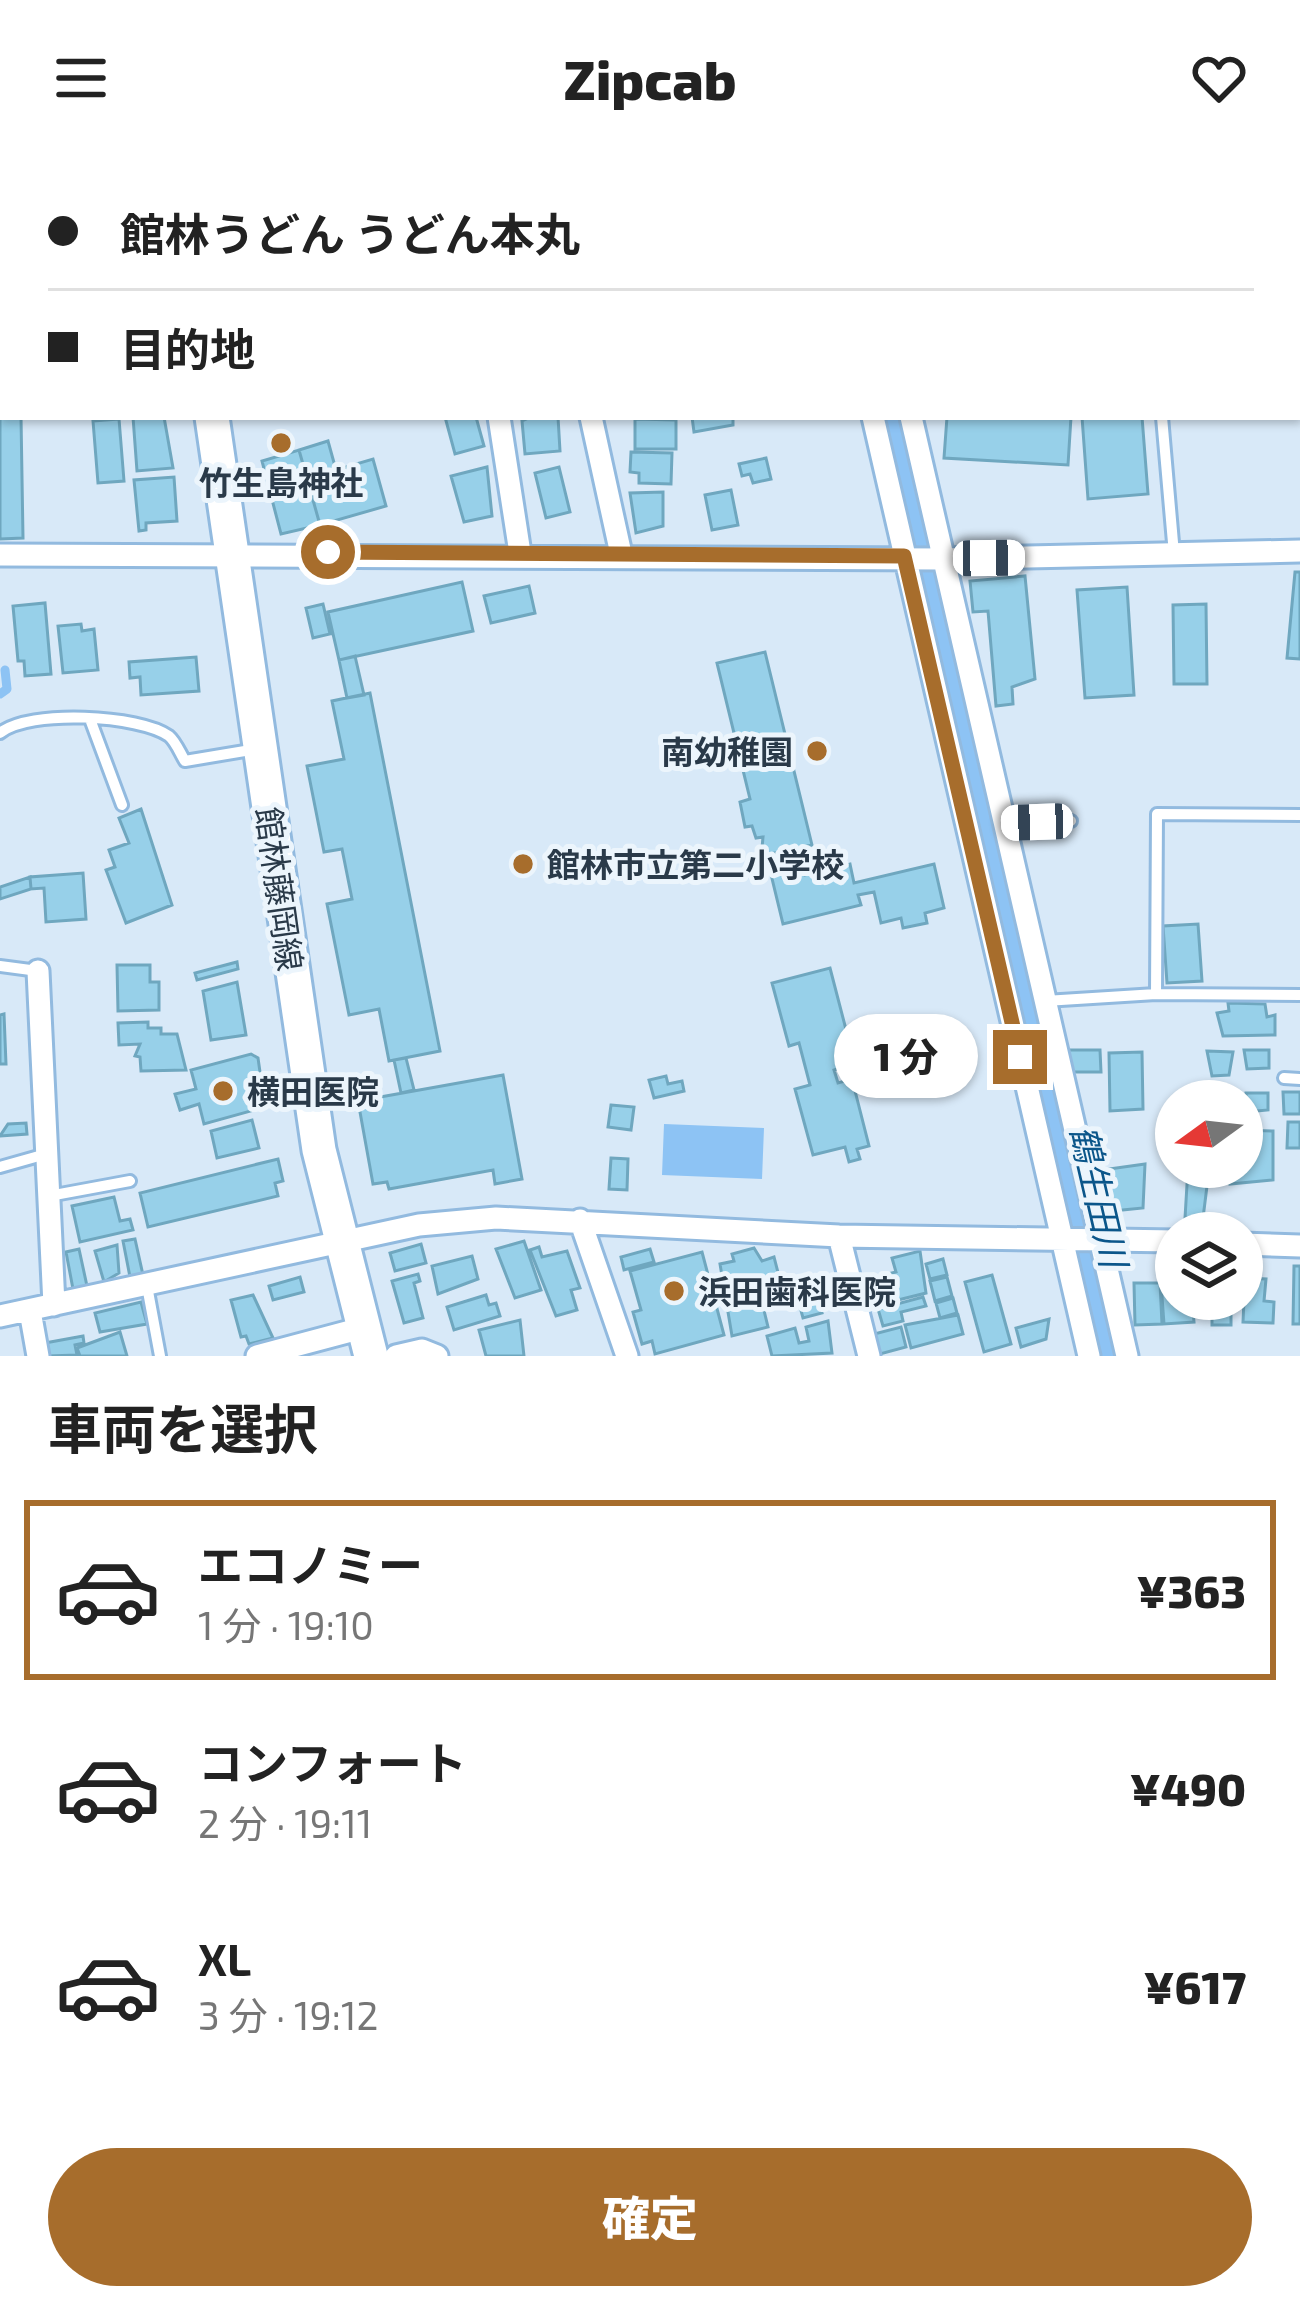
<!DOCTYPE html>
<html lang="ja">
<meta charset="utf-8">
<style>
body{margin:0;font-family:"Exo 2","Noto Sans JP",sans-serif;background:#f2f2f2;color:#222;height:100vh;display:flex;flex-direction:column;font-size:45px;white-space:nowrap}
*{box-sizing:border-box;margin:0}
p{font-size:39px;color:#767676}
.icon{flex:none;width:66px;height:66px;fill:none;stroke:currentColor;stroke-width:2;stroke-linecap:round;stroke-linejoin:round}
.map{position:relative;height:1200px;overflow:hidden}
.details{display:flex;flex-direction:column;background:#fff;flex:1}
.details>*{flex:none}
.banner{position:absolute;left:0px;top:0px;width:1302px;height:264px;box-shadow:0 3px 9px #0004;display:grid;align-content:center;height:264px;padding:0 48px;background:#fff}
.needle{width:78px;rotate:255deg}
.tools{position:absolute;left:1155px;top:924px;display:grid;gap:24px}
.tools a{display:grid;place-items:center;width:108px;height:108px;border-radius:50%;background:#fff;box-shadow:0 3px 9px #0004;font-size:60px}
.end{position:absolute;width:54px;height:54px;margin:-27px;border:15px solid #a76d2c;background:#fff;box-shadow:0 0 0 6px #fff}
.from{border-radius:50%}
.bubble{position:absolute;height:84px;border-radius:42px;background:#fff;box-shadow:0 3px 9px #0004;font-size:39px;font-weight:800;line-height:84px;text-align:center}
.car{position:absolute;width:36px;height:72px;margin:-36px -18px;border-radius:15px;box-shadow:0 0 9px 3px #0007;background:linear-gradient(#fff 24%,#345 0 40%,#fff 0 76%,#345 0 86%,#fff 0)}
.banner b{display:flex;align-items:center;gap:42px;height:114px;font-size:45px}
.banner b+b{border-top:3px solid #e0e0e0}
.banner i{width:30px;height:30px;background:#222}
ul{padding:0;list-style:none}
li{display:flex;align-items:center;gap:36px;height:180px;margin:0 24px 18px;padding:0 24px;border:6px solid transparent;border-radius:0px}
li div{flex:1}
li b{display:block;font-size:45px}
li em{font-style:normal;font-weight:800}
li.selected{border-color:#a76d2c}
li>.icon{width:108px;height:108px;stroke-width:1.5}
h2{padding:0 48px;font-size:54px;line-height:144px}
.button{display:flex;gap:24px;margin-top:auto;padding:24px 48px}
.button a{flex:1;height:138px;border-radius:72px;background:#a76d2c;color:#fff;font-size:48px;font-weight:800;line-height:138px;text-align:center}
header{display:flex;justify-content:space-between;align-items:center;height:156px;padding:0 48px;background:#fff;font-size:54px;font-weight:800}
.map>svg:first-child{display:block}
.water{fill:#8dc3f4}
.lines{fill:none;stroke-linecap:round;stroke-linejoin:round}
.stream{stroke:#8dc3f4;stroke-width:9}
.building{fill:#97d0e9;stroke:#6fa7bf;stroke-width:3}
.service-casing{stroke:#92badf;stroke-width:16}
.minor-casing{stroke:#92badf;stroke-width:27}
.primary-casing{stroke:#92badf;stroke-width:39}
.service{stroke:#fff;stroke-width:10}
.minor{stroke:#fff;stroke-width:21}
.primary{stroke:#fff;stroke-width:33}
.route{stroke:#a76d2c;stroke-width:15}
.poi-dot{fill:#a76d2c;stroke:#ecf5fc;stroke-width:4.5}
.labels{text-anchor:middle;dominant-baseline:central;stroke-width:10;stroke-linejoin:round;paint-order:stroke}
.poi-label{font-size:33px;font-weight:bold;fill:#2a3a49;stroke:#ecf5fc;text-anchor:start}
.street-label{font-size:33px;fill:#2a3a49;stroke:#ecf5fc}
.water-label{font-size:36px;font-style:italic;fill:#0b568a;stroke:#ecf5fc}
</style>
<header><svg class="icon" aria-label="menu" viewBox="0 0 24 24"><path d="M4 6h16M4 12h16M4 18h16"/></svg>Zipcab<svg class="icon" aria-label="heart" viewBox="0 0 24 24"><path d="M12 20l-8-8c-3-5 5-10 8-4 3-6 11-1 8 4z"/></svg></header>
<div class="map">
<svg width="1300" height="1200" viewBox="0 0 1300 1200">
<rect width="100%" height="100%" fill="#d8e9f8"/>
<!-- water -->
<path class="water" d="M883,261H903L1116,1200H1098Z
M664,968L764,972L762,1023L662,1019Z"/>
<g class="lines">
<!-- stream -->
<path class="stream" d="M1299,91H1300
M0,538L7,533L5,514"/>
</g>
<!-- building -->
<path class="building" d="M0,259L21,261L23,382L0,383Z
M133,261H164L173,312L137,315Z
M445,261H476L484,290L455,298Z
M531,261H558L560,295L525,298L522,265Z
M692,261H733V269L694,276Z
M947,261H1071L1068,309L944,302Z
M1082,261H1142L1148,338L1088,343Z
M119,263L124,325L98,327L93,265Z
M635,263L676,264V293H635Z
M328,285L336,314L373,303L386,350L320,369L299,294Z
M299,294L320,369L281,378L262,305Z
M631,296L672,297L671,328L639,327V317L630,316Z
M766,302L771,323L753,327L750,318L742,320L739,308Z
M487,311L492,360L464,366L451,320Z
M559,311L570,356L546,362L535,317Z
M174,321L177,365L146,367V374L139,375L134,324Z
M731,334L738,369L712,374L705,339Z
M663,336V370L636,377L630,337Z
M1295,416H1300V503L1287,502Z
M1025,420L1035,523L1012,531L1013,548L996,550L988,455L973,456L970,425Z
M462,426L473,475L339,504L328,456Z
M529,430L535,457L491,467L484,440Z
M1127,431L1134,539L1085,542L1077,434Z
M45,447L51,518L25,520L24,505H18L13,450Z
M323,448L330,478L313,482L306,452Z
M1206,448L1207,528H1174L1173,449Z
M81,468L82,475L94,473L98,514L63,517L58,470Z
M765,496L812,689L775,697L779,714L803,708L805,719L850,708L854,727L934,708L944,752L925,757L927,767L903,772L901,762L881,767L874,736L858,739L861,749L783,768L767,702L761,703L763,681L756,682L752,670L745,671L740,646L750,643L717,507Z
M355,500L364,539L347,542L339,504Z
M196,501L199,535L141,539L140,521L130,522L129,506Z
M370,537L440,895L389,905L379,853L349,859L327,748L352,743L342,693L324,696L307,610L344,603L332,545Z
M141,653L172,749L126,767L106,714L115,711L109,694L129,687L119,662Z
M83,717L86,763L46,766L44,732L31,733L30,721Z
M30,721L31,733L0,743V731Z
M1198,768L1202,825L1167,827L1163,770Z
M237,806L238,813L197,824L195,817Z
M117,809H150V826H159V854L118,855Z
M830,812L855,908L834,914L838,927L852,923L869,990L857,993L860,1003L849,1006L845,991L813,999L795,933L810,929L799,887L789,890L772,827Z
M237,826L246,879L211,884L203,835Z
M1228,847L1265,848L1267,861L1275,859V879L1223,880L1217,857L1229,855Z
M4,858L6,908H0V859Z
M148,866V872H161V878H177L186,914L141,915L140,901L135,900L140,888L119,889L118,867Z
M1067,894H1100L1101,916H1073Z
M1244,894H1269V912L1247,913Z
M1207,895L1233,896L1229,919L1212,920Z
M1142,896L1143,953L1110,955L1109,897Z
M251,898L258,902L265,951L204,968L199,948L180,954L175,938L196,933L191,914Z
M406,902L414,934L401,937L394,904Z
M503,919L522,1023L495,1028L493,1014L389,1033L387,1026L373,1028L358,945Z
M666,920L668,928L682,925L684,935L654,942L649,924Z
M1283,936H1300V958H1284Z
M1246,937H1268V954L1246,956Z
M611,949L634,951L631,974L608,971Z
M252,964L259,992L217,1002L211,975Z
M1288,966H1300V992H1287Z
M26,967L27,978L0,980L8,968Z
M1242,974L1273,975V1024L1230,1028V1011H1242Z
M611,1002L628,1003L627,1034L609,1033Z
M278,1003L283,1025L275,1027L278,1040L148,1071L140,1037Z
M1145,1008L1143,1052L1112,1055L1109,1013Z
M1188,1012L1209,1014L1203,1062H1185Z
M114,1041L120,1065L130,1063L133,1074L80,1086L72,1050Z
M135,1083L143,1119L130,1121L123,1085Z
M524,1085L541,1134L515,1142L496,1093Z
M421,1088L426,1107L395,1115L390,1097Z
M117,1089L119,1117L104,1126L95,1095Z
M539,1091L542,1101L567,1095L580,1132L571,1134L577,1154L556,1160L530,1094Z
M754,1092L762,1105L774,1101L782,1132L760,1138L768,1171L732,1180L720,1108L734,1105L732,1098Z
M79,1093L87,1130L73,1133L66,1096Z
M650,1093L654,1106L624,1114L621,1101Z
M920,1095L926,1137L878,1149L871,1122L896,1116L892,1102Z
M702,1096L724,1179L655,1198L652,1185L642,1188L633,1156L641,1154L630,1115Z
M472,1100L478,1123L438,1138L432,1110Z
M943,1103L947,1119L930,1123L926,1108Z
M1294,1110H1300V1168H1293Z
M418,1118L420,1125L414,1127L423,1162L404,1167L392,1125Z
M992,1119L1011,1188L984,1196L965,1126Z
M300,1121L304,1136L273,1144L269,1130Z
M947,1121L952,1140L935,1145L930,1125Z
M1245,1122L1266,1123L1264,1145L1274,1146L1273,1167L1243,1166Z
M1176,1126V1143H1192L1194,1166L1164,1168L1161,1127Z
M1134,1127H1160L1162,1168L1135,1169Z
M816,1135L822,1157L803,1162L797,1140Z
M253,1139L273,1182L249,1188L246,1180L241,1181L231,1144Z
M486,1139L489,1149L496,1147L500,1160L454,1174L447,1151Z
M923,1141L926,1150L901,1156L903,1165L883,1170L878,1153Z
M953,1142L957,1157L940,1162L936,1147Z
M141,1146L147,1168L100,1176L95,1157Z
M1212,1148H1231V1169H1212Z
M958,1159L963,1178L911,1192L905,1169Z
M1049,1163L1046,1183L1021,1191L1016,1172Z
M520,1164L524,1200H486L479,1174Z
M828,1165L832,1197L772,1200L767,1180L795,1172L799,1187L809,1185L806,1171Z
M901,1171L906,1191L880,1198L874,1178Z
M120,1176L127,1200H80L77,1192Z
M83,1180L84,1187L75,1189L77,1199L48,1200L45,1187Z"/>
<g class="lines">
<defs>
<path id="service" d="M251,0L252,3
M0,141H3
M1162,261L1174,398
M90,563L122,649
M0,577C29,553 140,559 169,580C176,586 180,597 185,605L257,593
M1004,668L1071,665
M0,810L38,815
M1156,838L1157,658L1300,659
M1045,845L1156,838L1300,839
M1284,922L1300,923
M0,1011L46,998
M49,1040L130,1025
M147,1130L160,1200"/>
<path id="minor" d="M538,0L539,3
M814,0V3
M852,0V3
M1299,112H1300
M499,261L520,397
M591,261L621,398
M873,261L1089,1200
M911,261L1127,1200
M0,399L943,403L1300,395
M38,815L54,1149
M580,1064L627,1200
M839,1080L869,1200
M1242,1088L1300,1090
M30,1155L38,1200
M0,1160L419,1069L496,1062L839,1080L1176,1085
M257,1200L362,1172
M396,1200L422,1194L437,1200"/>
<path id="primary" d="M174,0V3
M212,261L319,994L371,1200"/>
</defs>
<!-- service casing -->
<use href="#service" class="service-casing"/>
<!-- minor casing -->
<use href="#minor" class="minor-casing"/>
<!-- primary casing -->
<use href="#primary" class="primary-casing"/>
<!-- service -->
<use href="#service" class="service"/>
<!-- minor -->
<use href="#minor" class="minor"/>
<!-- primary -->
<use href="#primary" class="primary"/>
</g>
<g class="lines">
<!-- route -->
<path class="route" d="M328,396L904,400L1020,901"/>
</g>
<!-- markers -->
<g class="poi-dot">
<circle cx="281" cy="287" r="12"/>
<circle cx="817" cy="595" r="12"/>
<circle cx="523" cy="708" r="12"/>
<circle cx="223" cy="935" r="12"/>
<circle cx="674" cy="1135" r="12"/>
</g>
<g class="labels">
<!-- poi labels -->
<g class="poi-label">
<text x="281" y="326" text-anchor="middle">竹生島神社</text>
<text x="793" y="595" text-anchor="end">南幼稚園</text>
<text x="547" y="708">館林市立第二小学校</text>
<text x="247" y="935">横田医院</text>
<text x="698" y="1135">浜田歯科医院</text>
</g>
<!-- street labels -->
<g class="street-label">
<text transform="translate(280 733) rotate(82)">館林藤岡線</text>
</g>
<!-- water labels -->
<g class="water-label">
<text transform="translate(1100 1040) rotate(77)">鶴生田川</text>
</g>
</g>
</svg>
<div class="tools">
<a><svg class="needle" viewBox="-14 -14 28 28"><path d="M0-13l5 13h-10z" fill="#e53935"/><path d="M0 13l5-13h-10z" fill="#767676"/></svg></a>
<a><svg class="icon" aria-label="layers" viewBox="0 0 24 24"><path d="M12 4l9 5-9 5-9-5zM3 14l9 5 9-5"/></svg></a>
</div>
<i class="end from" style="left:328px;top:396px"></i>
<i class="end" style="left:1020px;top:901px"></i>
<div class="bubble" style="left:834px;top:858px;width:144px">1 分</div>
<i class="car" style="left:989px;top:402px;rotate:89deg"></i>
<i class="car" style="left:1037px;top:666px;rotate:268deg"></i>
<div class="banner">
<b><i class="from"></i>館林うどん うどん本丸</b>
<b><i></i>目的地</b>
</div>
</div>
<section class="details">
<h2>車両を選択</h2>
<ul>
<li class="selected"><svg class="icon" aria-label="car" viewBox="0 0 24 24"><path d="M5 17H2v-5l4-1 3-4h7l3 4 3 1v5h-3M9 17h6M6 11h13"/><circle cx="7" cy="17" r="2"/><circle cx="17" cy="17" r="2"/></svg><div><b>エコノミー</b><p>1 分 · 19:10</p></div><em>¥363</em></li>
<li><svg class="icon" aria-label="car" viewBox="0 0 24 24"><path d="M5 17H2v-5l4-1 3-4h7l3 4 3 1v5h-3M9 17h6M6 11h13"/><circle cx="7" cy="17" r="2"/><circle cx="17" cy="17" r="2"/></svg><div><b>コンフォート</b><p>2 分 · 19:11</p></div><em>¥490</em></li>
<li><svg class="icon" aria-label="car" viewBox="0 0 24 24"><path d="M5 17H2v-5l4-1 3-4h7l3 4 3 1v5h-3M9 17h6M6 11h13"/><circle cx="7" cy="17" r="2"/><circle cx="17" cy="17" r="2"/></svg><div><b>XL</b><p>3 分 · 19:12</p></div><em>¥617</em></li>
</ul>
<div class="button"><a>確定</a></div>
</section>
